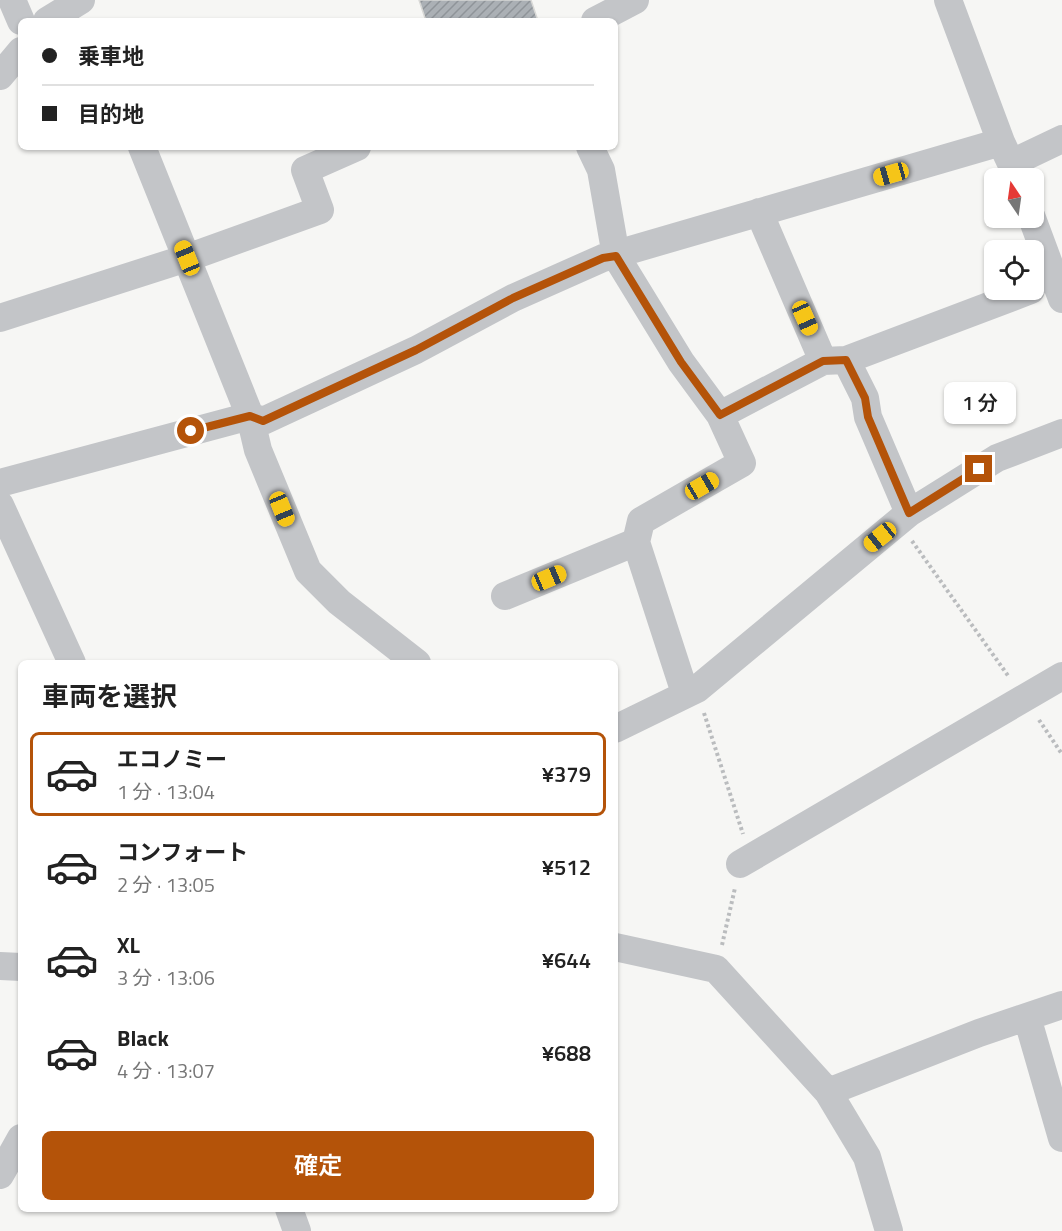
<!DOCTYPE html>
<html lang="ja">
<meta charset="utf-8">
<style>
body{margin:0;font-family:"Titillium Web","Noto Sans JP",sans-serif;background:#f6f6f6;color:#222;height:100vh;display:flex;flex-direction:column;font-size:22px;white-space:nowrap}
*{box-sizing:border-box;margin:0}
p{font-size:20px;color:#767676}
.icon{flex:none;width:33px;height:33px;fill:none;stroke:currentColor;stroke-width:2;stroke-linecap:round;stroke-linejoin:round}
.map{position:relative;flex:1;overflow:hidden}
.sheet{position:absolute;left:18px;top:660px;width:600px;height:552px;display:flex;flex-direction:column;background:#fff;border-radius:9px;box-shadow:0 2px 4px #0004}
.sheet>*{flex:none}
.banner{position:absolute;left:18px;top:18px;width:600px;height:132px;border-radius:9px;box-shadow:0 2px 4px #0004;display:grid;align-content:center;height:132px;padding:0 24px;background:#fff}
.needle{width:39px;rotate:347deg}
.buttons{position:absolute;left:984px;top:168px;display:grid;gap:12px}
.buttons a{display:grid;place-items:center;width:60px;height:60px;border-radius:9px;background:#fff;box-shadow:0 2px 4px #0004;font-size:30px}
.end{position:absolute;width:27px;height:27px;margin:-14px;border:8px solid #b45309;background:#fff;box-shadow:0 0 0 3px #fff}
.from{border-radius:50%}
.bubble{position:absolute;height:42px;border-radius:9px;background:#fff;box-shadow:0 2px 4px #0004;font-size:20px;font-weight:600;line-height:42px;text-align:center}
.car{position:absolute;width:18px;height:36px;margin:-18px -9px;border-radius:8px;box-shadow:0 0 4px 2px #0007;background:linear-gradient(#f5c518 24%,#345 0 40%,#f5c518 0 76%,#345 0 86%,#f5c518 0)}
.banner b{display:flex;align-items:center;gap:21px;height:57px;font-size:22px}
.banner b+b{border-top:2px solid #e0e0e0}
.banner i{width:15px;height:15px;background:#222}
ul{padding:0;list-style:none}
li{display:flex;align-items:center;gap:18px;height:84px;margin:0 12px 9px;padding:0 12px;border:3px solid transparent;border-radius:9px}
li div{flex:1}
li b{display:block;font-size:22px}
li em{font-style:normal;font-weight:600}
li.current{border-color:#b45309}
li>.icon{width:54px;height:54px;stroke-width:1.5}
h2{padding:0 24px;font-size:27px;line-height:72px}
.action{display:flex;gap:12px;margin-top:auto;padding:12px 24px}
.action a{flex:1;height:69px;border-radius:9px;background:#b45309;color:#fff;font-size:24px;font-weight:600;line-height:69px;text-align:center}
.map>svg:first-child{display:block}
.building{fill:url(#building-hatch);stroke:#d8d8d6;stroke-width:1.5}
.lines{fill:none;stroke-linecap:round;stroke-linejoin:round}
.path{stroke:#babcbe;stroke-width:4;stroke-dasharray:3 3;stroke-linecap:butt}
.minor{stroke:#c3c5c8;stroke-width:28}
.route{stroke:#b45309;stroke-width:8}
</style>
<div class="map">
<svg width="1062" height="1231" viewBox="0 0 1062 1231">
<defs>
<pattern id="building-hatch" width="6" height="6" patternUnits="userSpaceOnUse" patternTransform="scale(1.5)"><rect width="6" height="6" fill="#abb0b5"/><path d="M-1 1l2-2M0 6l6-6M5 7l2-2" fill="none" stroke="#8f9499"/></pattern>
</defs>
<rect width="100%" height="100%" fill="#f6f6f4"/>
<!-- building -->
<path class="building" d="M419,0H531L538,21H426Z"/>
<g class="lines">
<!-- path -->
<path class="path" d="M912,541L1009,677
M704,713L743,834
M1039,720L1062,754
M722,945L735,888"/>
<!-- minor -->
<path class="minor" d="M12,0L21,21
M948,0L1001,142L1018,178
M47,21L81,0
M595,21L635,0
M0,76L21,51
M142,147L250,416L258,450L308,571L339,602L417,663
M590,147L601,170L616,256L681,362L720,415L823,361
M1012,163L1062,139
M759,212L823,361L846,360L865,398L868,417L909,513
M1032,218L1062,299
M0,318L187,258L320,210L305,170L357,147
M846,360L1031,290
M0,483L250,416L263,421L416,350L513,298L603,258L1001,142
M0,505L72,663
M636,542L641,521L742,463L720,415
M505,596L636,542L685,693
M615,729L697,689L909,513L997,458L1062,433
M740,864L1062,676
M615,947L716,969L828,1092L867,1157L889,1231
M0,966L21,967
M1027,1017L1062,1138
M828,1092L979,1033L1062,1005
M0,1175L21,1138
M289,1209L297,1231"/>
</g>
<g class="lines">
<!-- route -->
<path class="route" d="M191,431L250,416L263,421L416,350L513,298L603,258L616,256L681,362L720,415L823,361L846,360L865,398L868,417L909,513L979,469"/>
</g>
</svg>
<div class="buttons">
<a><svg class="needle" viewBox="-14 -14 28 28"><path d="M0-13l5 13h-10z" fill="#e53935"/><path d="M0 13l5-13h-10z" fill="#767676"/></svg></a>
<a><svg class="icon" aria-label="locate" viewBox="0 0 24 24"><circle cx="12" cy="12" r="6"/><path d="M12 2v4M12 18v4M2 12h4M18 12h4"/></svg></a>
</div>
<i class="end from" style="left:191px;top:431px"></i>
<i class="end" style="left:979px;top:469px"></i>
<div class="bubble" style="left:944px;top:382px;width:72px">1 分</div>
<i class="car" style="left:891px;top:174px;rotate:254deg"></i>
<i class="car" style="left:187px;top:258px;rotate:338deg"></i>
<i class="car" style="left:805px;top:318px;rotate:156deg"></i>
<i class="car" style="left:702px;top:486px;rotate:60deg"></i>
<i class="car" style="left:282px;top:509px;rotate:158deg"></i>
<i class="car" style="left:880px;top:537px;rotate:231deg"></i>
<i class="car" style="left:549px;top:578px;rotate:67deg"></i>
<div class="banner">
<b><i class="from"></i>乗車地</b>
<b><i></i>目的地</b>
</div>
<section class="sheet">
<h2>車両を選択</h2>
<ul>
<li class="current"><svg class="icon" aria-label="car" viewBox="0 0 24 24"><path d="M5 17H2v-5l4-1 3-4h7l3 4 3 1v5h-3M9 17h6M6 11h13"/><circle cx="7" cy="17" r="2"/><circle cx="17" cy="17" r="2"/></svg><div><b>エコノミー</b><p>1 分 · 13:04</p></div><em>¥379</em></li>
<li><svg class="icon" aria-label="car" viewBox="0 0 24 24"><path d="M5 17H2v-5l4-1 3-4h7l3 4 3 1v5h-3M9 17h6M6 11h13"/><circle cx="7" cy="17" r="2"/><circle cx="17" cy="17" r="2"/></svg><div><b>コンフォート</b><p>2 分 · 13:05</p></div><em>¥512</em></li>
<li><svg class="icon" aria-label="car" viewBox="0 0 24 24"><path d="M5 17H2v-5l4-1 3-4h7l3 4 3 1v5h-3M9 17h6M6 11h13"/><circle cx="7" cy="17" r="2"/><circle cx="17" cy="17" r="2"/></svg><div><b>XL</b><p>3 分 · 13:06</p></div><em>¥644</em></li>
<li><svg class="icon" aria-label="car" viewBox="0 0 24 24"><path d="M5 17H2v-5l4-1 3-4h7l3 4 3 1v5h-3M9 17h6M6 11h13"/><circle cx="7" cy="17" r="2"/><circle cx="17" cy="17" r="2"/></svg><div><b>Black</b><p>4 分 · 13:07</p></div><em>¥688</em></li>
</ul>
<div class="action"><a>確定</a></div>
</section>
</div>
